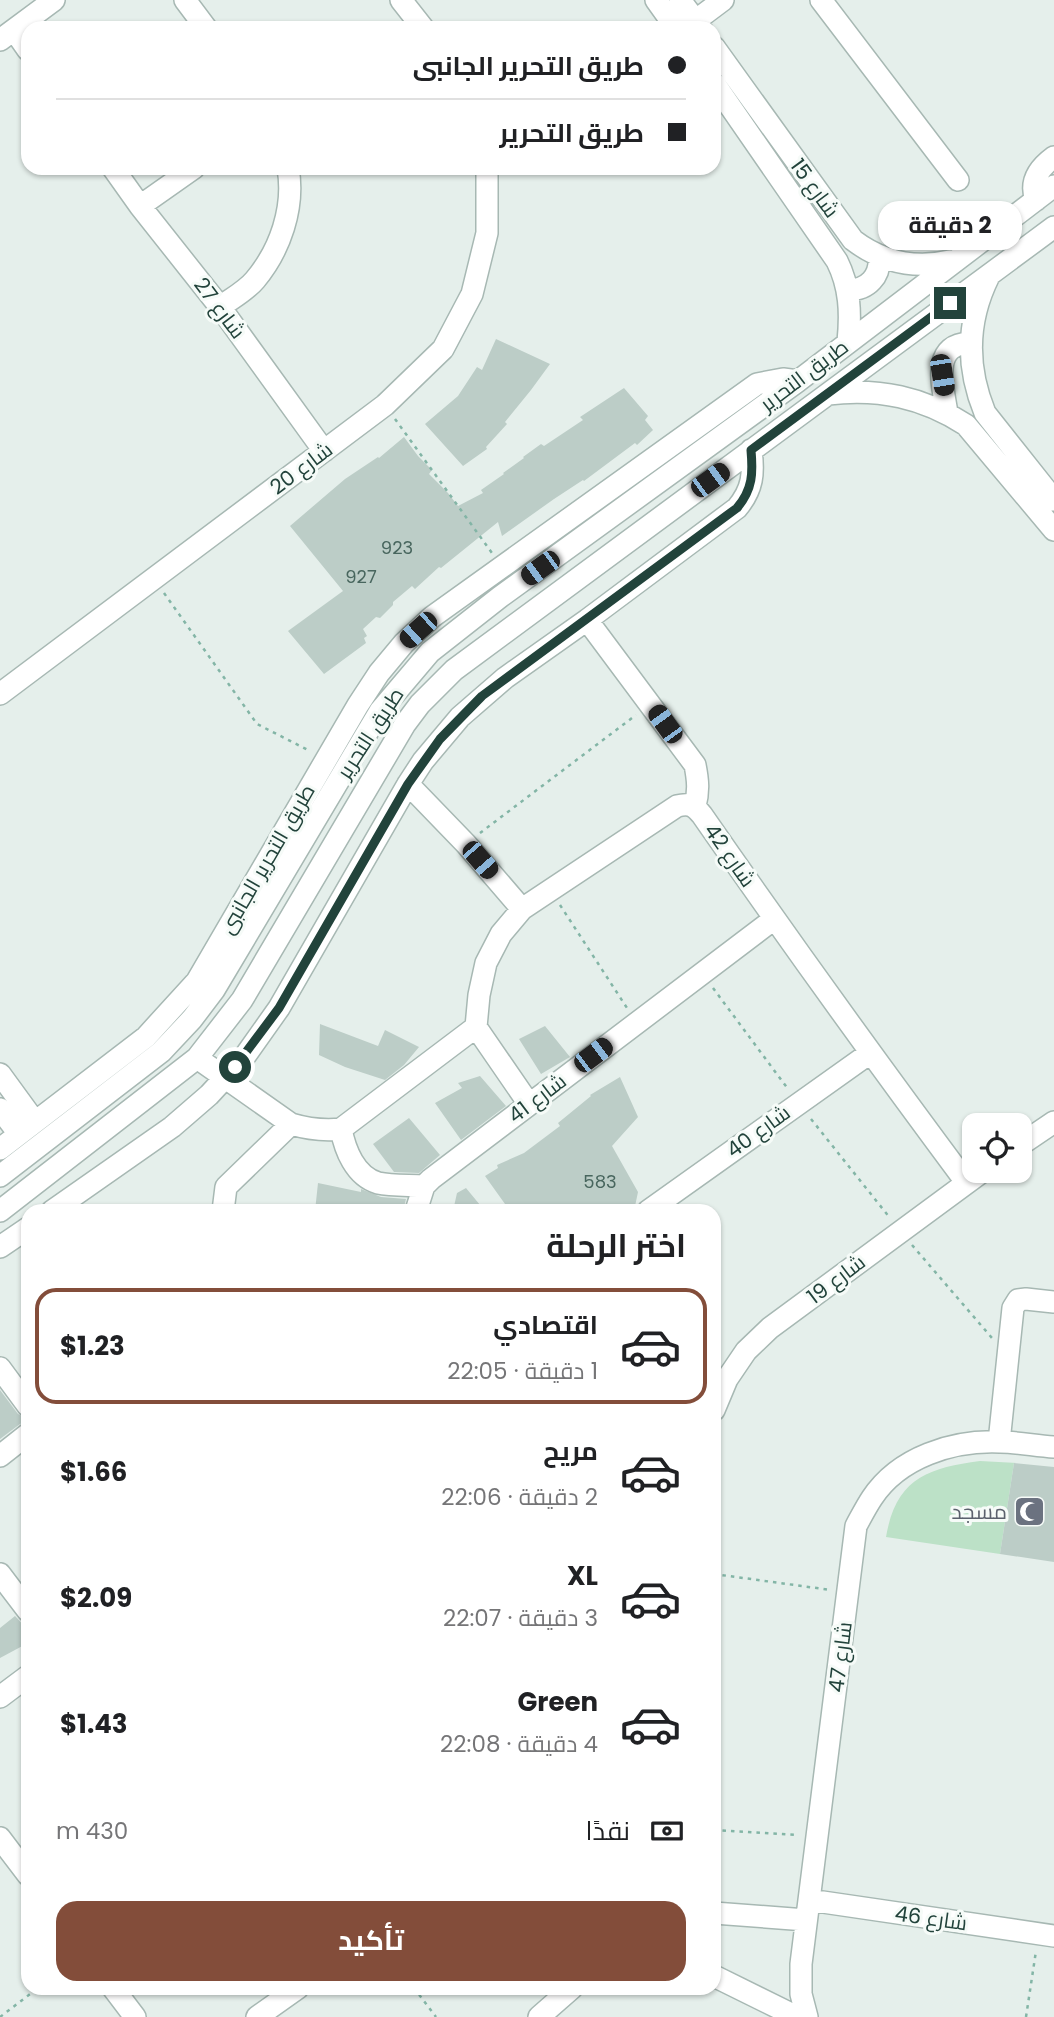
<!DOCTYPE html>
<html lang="ar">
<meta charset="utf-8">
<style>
body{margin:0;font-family:Poppins,Cairo,sans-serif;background:#f2f2f2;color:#202124;direction:rtl;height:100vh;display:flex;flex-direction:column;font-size:26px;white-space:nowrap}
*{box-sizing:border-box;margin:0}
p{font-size:23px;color:#757577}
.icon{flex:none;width:38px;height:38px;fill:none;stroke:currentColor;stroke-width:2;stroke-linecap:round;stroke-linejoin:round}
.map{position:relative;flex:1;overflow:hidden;direction:ltr}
.drawer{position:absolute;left:21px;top:1204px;width:700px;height:791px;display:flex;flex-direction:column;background:#fff;border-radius:21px;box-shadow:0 2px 5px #0004;direction:rtl}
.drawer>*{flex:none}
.hud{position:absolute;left:21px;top:21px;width:700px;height:154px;border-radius:21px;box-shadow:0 2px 5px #0004;direction:rtl;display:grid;align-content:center;height:154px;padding:0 35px;background:#fff}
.fabs{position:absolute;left:962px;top:1113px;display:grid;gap:14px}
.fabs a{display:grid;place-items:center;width:70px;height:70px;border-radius:14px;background:#fff;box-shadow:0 2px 5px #0004;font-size:35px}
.end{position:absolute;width:32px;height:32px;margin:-16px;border:9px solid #22433b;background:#fff;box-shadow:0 0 0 4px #fff}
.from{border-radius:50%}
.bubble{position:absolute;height:49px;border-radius:21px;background:#fff;box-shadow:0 2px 5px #0004;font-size:23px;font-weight:700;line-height:49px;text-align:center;direction:rtl}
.car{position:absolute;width:21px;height:42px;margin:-21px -10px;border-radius:9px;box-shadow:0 0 5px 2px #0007;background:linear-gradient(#222 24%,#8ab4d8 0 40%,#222 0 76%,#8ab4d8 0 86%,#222 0)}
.hud b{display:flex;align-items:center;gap:24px;height:66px;font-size:26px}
.hud b+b{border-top:2px solid #e0e0e0}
.hud i{width:18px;height:18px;background:#202124}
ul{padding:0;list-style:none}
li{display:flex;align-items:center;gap:21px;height:116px;margin:0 14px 10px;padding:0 21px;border:4px solid transparent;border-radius:21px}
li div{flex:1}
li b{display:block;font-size:26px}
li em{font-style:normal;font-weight:700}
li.on{border-color:#834d3a}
li>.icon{width:63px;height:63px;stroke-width:1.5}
h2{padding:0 35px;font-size:32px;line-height:84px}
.pay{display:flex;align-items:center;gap:18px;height:77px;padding:0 35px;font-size:26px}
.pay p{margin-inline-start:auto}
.cta{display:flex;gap:14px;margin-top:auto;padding:14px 35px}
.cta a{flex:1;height:80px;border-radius:21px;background:#834d3a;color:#fff;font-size:28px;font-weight:700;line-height:80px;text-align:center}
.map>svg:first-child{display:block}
.green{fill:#bce1c7}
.building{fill:#bccdc7}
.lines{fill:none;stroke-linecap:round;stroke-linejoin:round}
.minor-casing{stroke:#a7b8b3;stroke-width:24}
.path{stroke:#83b5a6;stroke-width:2.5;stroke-dasharray:3.5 5;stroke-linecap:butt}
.minor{stroke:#fff;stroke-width:21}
.route{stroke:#22433b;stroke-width:9}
.labels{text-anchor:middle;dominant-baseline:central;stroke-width:6;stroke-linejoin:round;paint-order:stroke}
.number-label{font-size:18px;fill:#48665e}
.street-label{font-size:21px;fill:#22433b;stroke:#f6fbf8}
.worship-label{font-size:21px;fill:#5b616d;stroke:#f6fbf8;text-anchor:end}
</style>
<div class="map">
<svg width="1054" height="2017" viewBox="0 0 1054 2017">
<rect width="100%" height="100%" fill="#e5efeb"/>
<!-- green -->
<path class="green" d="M980,1461L1017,1463H1014L1000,1554L886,1537C896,1479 927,1468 980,1461Z"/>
<!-- building -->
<path class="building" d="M496,339L550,364L531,390L505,422L507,424L486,447L487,449L463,466L425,424L458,396L477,367L482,370Z
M624,388L648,416L645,420L653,430L637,445L635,443L584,481L583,480L554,499L502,536L498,522L441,568L439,567L415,589L412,586L393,602V605L380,618L376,617L363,629L367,636L364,638L366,643L324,674L288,631L343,591L290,526L345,479L378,457L379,458L404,437L418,456L432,470L429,474L448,493L458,506L483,493L481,490L504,474L503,473L524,458L523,457L541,444L544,446L583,420L580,417Z
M320,1024L378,1046L385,1030L419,1047L404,1065L385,1080L345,1067L319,1055Z
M545,1026L570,1057L541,1074L519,1039Z
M480,1076L506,1106L461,1140L435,1103L462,1088L458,1083Z
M620,1077L638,1117L612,1146L638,1192L634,1211H510L485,1176L498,1168L497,1165L524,1153L560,1126L558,1123L591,1096L590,1095Z
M409,1118L440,1155L419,1173L394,1172L373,1144Z
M318,1183L361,1192V1189L381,1197L406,1199L403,1211H315Z
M466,1188L485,1211H453L457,1193Z
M0,1390L18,1414L28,1419V1421L20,1424L0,1439Z
M1014,1463L1054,1467V1562L1000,1554Z
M15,1616L28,1630V1643L0,1658V1628Z"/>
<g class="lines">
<defs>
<path id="minor" d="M185,0L206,28
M401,0L423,28
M656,0L676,28
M680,0L701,28
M821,0L958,180
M695,21L723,0
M14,30L28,50
M0,40L54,0
M714,47L853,240C882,262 915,269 950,261
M714,83L837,261C850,287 851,313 848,342
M113,168L140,206L220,307L324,451
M1036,200C1029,181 1039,168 1054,157
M140,206L194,168
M989,276C966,322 966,367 985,413L1054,500
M848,290C868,290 881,276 879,256
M220,307C231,299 246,291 255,280C280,250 295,208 288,168
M828,394C879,388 923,397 966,425L1054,530
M947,413C943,387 930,344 970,343
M587,620L695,765C698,780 699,791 695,806
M0,694L385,405L443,349L472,294L487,233V168
M408,784L466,844L522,909
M197,1058L291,1124C308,1129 323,1131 341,1129L476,1027
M0,1074L35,1122
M529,1104L476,1027L479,995L486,963L501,934L522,909L677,806C689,803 694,805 702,815C788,939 876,1061 966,1182
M0,1109L19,1134
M341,1129C345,1150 355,1176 378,1183C392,1186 409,1185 424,1186
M1020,1145L1054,1122
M0,1149L146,1037L197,981L358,705L379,673L404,643L432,617L757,384L783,379L798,381
M0,1176L161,1052L192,1019L214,990L380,711L430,652L500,597L798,381L1054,186
M0,1211L197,1058L242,1000L405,724L420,704L454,670L1054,227
M52,1211L172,1127L209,1095L245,1056L279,1008L408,784L423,761L460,717L505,678L587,620L737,508C753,489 754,473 751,450
M223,1211L226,1187L291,1124
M416,1211L424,1186L431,1179L774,919
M648,1211L870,1053
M0,1247L28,1228
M0,1368L28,1406
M714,1410L727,1379L746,1351L770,1328L983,1171
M999,1442L1013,1308L1018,1300L1026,1299L1054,1302
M0,1456L28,1434
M0,1574L28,1611
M0,1697L28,1676
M0,1838L28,1875
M809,1900L1054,1936
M714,1913L806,1920
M714,1976L797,2017
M113,1988L135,2017
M257,2017L298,1988
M539,2017L572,1988
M807,2017L801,1994V1964L856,1526C861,1517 866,1507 872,1498C899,1457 953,1440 1000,1442C1018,1442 1036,1446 1054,1447"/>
</defs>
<!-- minor casing -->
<use href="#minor" class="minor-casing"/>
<!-- path -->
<path class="path" d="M384,28L393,22
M395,419L492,553
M164,593L257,724L310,751
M480,833L636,715
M560,905L627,1008
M713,988L788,1089
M811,1119L890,1218
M912,1245L992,1338
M714,1574L831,1590
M714,1830L798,1835
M414,1988L436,2017
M0,2017L38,1988
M1026,2017L1036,1951"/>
<!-- minor -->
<use href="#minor" class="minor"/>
</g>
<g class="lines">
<!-- route -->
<path class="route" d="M235,1067L279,1008L408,784L440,739L482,696L737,508C753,489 753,473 751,450L950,303"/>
</g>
<!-- icons -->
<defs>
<symbol id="mosque-square" viewBox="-11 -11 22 22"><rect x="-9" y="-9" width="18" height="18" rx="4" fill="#6b7280" stroke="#f6fbf8"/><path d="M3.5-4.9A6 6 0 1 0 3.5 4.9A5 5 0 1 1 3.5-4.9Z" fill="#fff"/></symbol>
</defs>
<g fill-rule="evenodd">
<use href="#mosque-square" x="1012" y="1494" width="35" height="35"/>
</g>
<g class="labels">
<!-- number labels -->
<g class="number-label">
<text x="397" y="547">923</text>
<text x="361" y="576">927</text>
<text x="600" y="1181">583</text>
</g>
<!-- street labels -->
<g class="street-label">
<text transform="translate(815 188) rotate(54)">شارع 15</text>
<text transform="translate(220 308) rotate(53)">شارع 27</text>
<text transform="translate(804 375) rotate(-37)">طريق التحرير</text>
<text transform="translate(301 468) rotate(-37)">شارع 20</text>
<text transform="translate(370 733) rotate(-57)">طريق التحرير</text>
<text transform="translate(730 855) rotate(55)">شارع 42</text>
<text transform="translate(267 859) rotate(-60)">طريق التحرير الجانبى</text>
<text transform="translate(537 1098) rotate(-37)">شارع 41</text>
<text transform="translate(758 1131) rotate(-36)">شارع 40</text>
<text transform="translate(836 1279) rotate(-37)">شارع 19</text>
<text transform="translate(840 1657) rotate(-83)">شارع 47</text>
<text transform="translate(931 1918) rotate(8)">شارع 46</text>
</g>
<!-- worship labels -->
<g class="worship-label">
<text x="1007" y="1511">مسجد</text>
</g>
</g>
</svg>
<div class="fabs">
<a><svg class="icon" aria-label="locate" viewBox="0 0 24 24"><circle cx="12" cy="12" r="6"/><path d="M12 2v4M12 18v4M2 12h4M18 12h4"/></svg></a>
</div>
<i class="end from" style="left:235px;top:1067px"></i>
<i class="end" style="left:950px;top:303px"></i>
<div class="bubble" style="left:878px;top:201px;width:144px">2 دقيقة</div>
<i class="car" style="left:942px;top:375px;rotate:171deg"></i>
<i class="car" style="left:710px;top:480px;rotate:54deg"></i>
<i class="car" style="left:540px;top:568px;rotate:234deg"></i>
<i class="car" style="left:418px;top:630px;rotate:228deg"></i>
<i class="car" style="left:665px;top:724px;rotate:324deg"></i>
<i class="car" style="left:480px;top:860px;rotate:139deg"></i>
<i class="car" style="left:593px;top:1055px;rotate:53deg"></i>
<div class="hud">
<b><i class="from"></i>طريق التحرير الجانبى</b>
<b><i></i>طريق التحرير</b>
</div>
<section class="drawer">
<h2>اختر الرحلة</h2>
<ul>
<li class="on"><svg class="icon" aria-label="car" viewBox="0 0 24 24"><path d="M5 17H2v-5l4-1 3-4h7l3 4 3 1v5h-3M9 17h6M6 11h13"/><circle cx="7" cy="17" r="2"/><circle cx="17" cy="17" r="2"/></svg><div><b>اقتصادي</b><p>1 دقيقة · 22:05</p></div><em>$1.23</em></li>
<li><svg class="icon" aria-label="car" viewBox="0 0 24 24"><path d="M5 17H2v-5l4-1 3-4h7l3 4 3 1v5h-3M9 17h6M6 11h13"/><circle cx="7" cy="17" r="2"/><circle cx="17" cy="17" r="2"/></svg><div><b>مريح</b><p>2 دقيقة · 22:06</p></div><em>$1.66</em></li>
<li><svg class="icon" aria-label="car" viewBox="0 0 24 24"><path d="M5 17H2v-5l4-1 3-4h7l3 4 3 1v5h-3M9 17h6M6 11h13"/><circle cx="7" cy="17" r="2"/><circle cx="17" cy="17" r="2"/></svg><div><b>XL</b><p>3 دقيقة · 22:07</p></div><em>$2.09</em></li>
<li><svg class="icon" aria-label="car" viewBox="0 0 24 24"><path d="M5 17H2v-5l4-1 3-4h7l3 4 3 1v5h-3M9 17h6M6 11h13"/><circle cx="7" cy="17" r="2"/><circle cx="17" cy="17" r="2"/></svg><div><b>Green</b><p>4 دقيقة · 22:08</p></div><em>$1.43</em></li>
</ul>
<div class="pay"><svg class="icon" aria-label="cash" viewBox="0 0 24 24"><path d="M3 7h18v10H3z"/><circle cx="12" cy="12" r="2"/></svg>نقدًا<p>430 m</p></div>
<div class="cta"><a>تأكيد</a></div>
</section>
</div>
